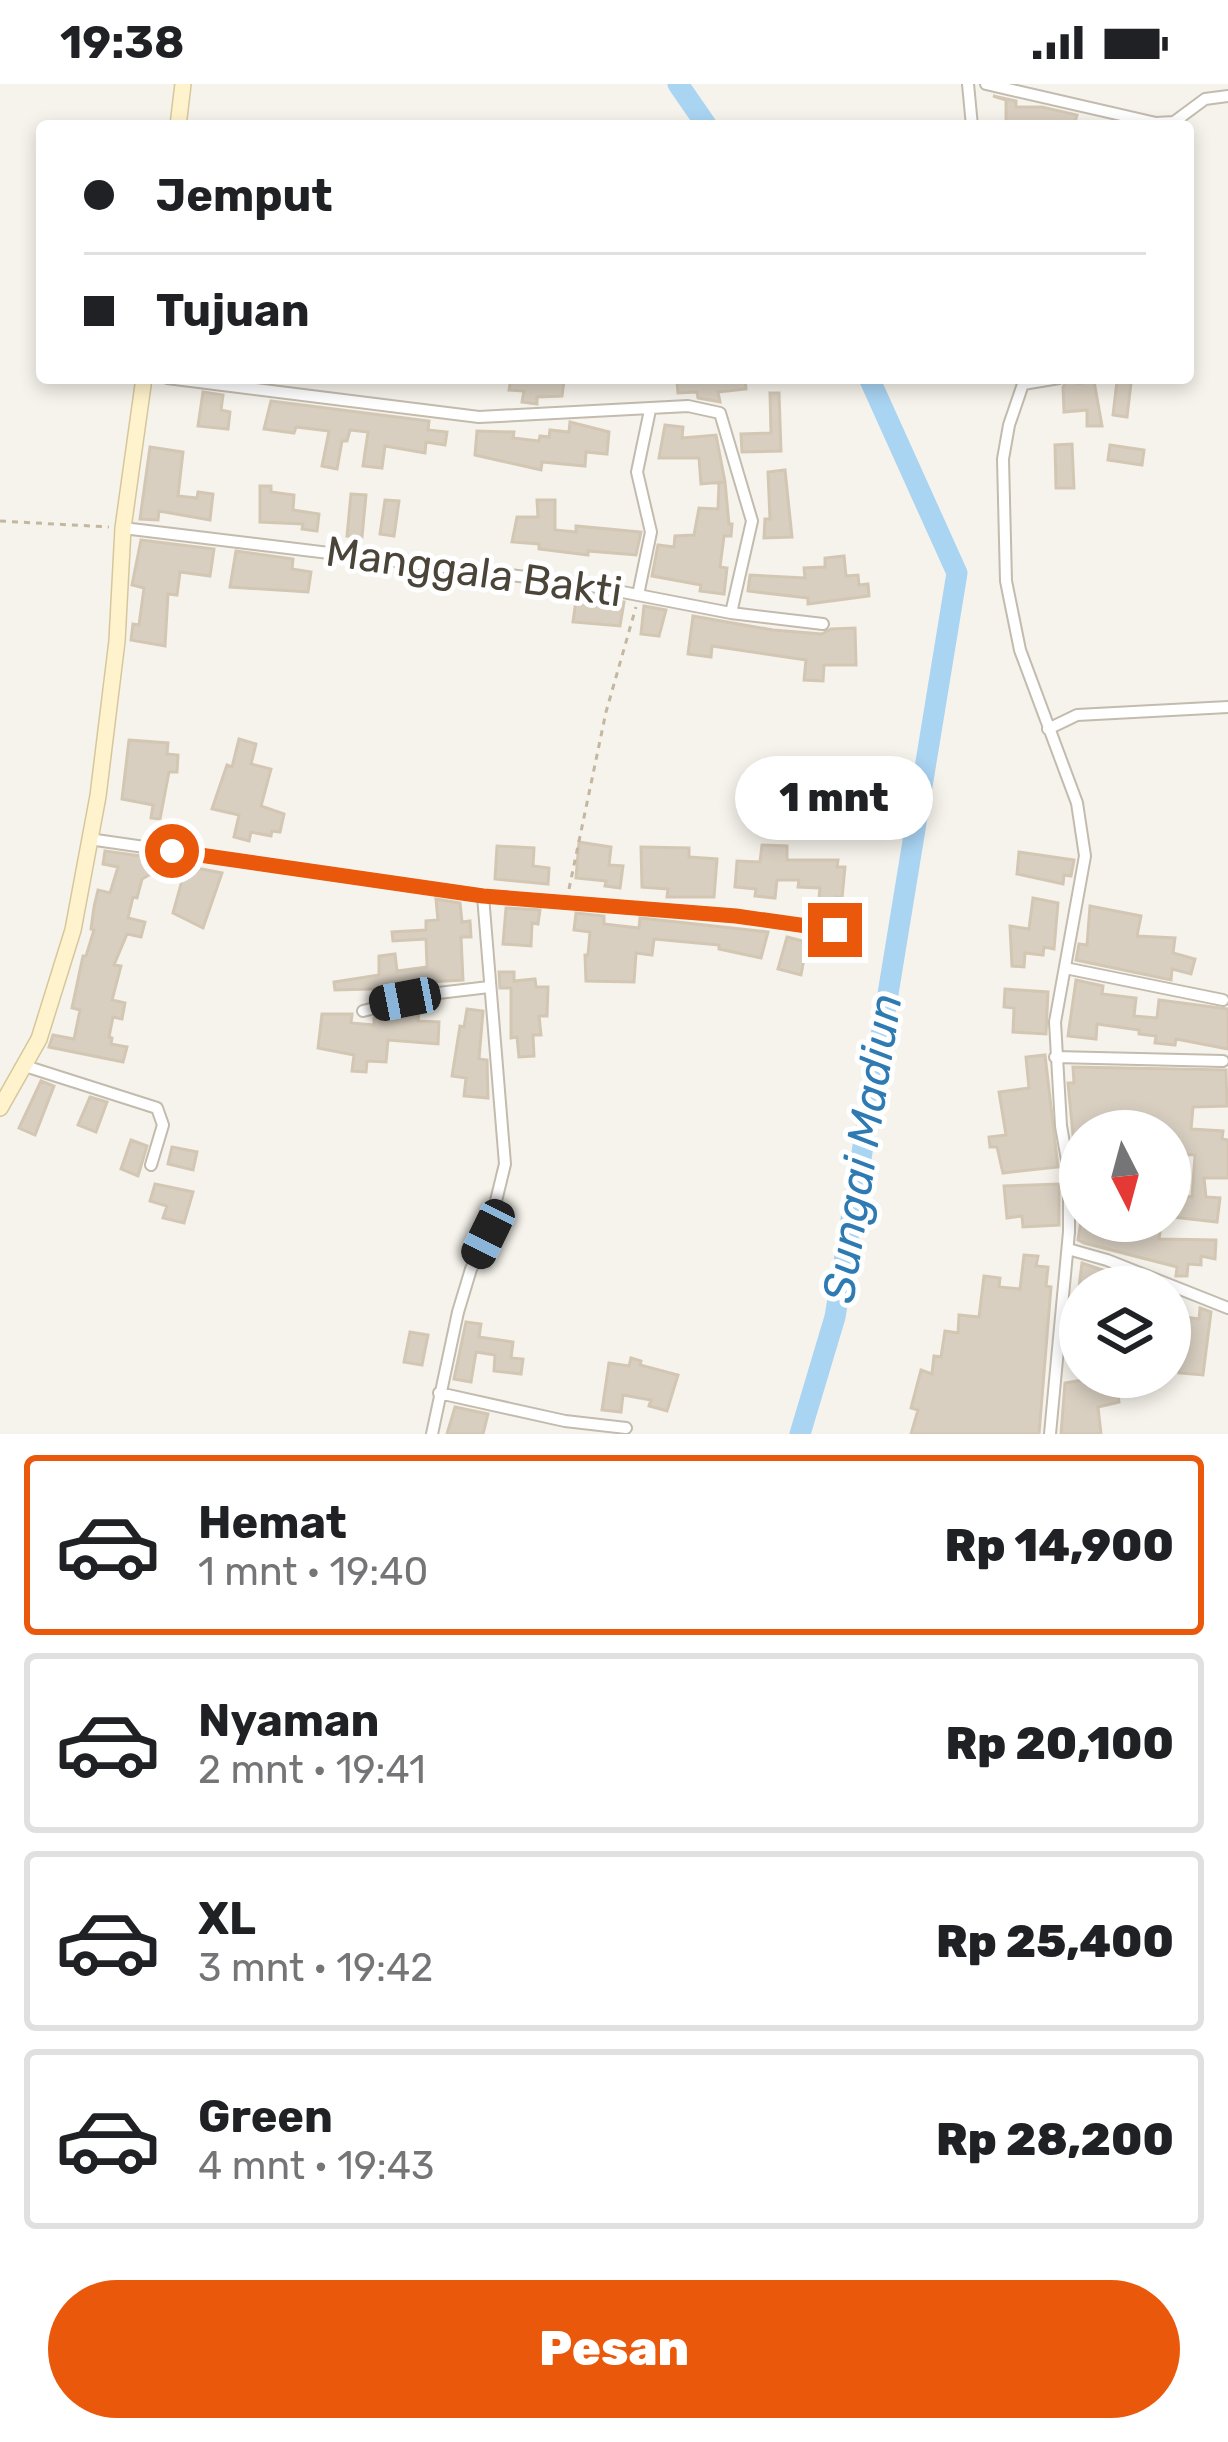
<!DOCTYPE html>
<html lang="id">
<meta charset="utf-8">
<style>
body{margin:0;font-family:Rubik,sans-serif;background:#f6f6f6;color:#202124;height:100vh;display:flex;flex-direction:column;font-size:45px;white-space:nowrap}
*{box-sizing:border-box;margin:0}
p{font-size:39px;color:#757577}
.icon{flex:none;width:66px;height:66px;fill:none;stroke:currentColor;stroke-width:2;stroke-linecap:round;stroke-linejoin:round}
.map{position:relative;height:1350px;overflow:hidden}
.side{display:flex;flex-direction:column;background:#fff;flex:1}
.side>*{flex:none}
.hud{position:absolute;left:36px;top:36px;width:1158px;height:264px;border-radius:12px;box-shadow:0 6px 18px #0003;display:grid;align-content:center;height:264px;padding:0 48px;background:#fff}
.needle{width:78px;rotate:174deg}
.buttons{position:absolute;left:1059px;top:1026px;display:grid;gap:24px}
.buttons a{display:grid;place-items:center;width:132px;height:132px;border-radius:50%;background:#fff;box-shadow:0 6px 18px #0003;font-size:60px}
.end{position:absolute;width:54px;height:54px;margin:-27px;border:15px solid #ea580c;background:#fff;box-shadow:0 0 0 6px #fff}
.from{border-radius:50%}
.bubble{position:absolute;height:84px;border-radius:42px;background:#fff;box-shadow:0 6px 18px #0003;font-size:39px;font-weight:800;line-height:84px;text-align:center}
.car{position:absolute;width:36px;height:72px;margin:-36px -18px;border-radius:15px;box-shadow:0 0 9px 3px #0007;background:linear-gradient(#222 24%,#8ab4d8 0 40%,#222 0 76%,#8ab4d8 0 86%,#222 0)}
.hud b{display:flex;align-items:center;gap:42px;height:114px;font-size:45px}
.hud b+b{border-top:3px solid #e0e0e0}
.hud i{width:30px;height:30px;background:#202124}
ul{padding:21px 0 0;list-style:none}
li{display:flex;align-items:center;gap:36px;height:180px;margin:0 24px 18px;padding:0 24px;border:6px solid #e0e0e0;border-radius:12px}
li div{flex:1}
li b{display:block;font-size:45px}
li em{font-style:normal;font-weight:800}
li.selected{border-color:#ea580c}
li>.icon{width:108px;height:108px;stroke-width:1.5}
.cta{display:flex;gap:24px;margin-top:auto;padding:24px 48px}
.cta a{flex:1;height:138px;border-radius:72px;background:#ea580c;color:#fff;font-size:48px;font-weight:800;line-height:138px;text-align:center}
.status{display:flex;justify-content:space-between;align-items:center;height:84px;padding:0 60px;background:#fff;direction:ltr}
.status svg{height:33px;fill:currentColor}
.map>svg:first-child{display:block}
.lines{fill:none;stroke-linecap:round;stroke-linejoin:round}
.river{stroke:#a9d4f2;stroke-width:21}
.building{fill:#d8cfc1;stroke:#d3c7b4;stroke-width:3}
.street-casing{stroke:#c2bbae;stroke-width:14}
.secondary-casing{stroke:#d6c79b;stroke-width:18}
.path{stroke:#c4b79f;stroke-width:3;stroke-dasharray:6 6;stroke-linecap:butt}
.street{stroke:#fff;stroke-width:10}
.secondary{stroke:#fff3cd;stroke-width:15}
.route{stroke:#ea580c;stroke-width:15}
.labels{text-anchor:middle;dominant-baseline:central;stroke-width:10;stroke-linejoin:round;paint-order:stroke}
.street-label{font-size:42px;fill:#4b4439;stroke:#fff}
.water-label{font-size:45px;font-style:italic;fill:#2e7ab2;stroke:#fff}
</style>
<div class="status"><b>19:38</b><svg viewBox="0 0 49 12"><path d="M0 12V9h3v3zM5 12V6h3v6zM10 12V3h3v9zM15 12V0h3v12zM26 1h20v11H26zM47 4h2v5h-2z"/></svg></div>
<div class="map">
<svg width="1228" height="1350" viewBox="0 0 1228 1350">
<rect width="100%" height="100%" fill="#f6f3ec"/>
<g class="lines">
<!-- river -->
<path class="river" d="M678,0L707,42
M800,1350L835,1233L957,489L869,294"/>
</g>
<!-- building -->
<path class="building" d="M993,12L1016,17V23H1042L1077,31L1074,42H1006V16Z
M511,294L564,297L562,312L537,313V320L522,318L524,307L509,306Z
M739,294H745L746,305L718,308L720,318L698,314L697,308L678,309L677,298Z
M1069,294H1076L1077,300L1094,297L1102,342H1087V326L1064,328L1063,303Z
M1117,297L1131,299L1127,333L1113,331Z
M203,308L223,311L221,326L230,328L228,345L198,342Z
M770,309H779L781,367L742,368L741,350L771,349Z
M271,317L429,337L428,346L447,348L445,361L426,358L425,369L385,362L382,384L363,382L368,348L350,346L347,357H342L337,385L322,382L329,347L296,343L294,349L264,345Z
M570,338L609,348L607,370L586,368L585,382L542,378L541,386L475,371L477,347L514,348L513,354L539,357L540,352L549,353L550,346L569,348Z
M665,341L683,343L682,354L716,351L725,398L701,400L699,374H659Z
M1072,360L1074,404H1056L1055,361Z
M1110,361L1144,366L1142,381L1108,376Z
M150,363L183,368L178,412L197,414L198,408L213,410L210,436L159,427L158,436L140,435Z
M785,386L792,453L764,454L765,435H770L768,388Z
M725,398L729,440H732L731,452H724L720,483L727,484L724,510L700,507L701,501L652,492L658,461L674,463L675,452L694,451L699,424L718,425L719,399Z
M260,402H271V408L294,411L293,426L319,430L317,447L302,445L303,440L260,438Z
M351,410L366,411L362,453L347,452Z
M385,416L399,417L394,452L380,450Z
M537,416H555V446L576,448V442L641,448L636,471L588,467V471L539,465V460L512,458L517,433H538Z
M141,456L214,465L210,492L180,488L177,511L168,510L165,562L131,556L133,540L139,541L144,504L132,501Z
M236,467L293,475L292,485L311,488L308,508L230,503Z
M844,472L846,492L858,491L859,501L868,500L869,512L808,520V514L748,507L750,491L805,494L804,484L825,483V474Z
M577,509L624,518L620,542L573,538Z
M644,522L666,526L659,552L641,550Z
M693,532L773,546L822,550L831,545L855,544L856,581H824L823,597L804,596L806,576L712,562L711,573L688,570Z
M239,655L256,660L251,680L271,685L261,722L284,730L280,748L272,747L271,752L251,748L249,757L234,753L239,731L212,725L227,681L232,683Z
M129,656L168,659L167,670L178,671L177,688H169L160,735L151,734L153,721L122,715Z
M579,758L611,763L609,781L623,782L620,804L605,802L606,797L576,794Z
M762,761L787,762V776H838L837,783H845L842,814L836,813L834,827L818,825L820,804L798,803L799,796H777L775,814L755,812L756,805L735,803L737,777L760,778Z
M497,762L534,764L533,782L549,784L548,800L495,795Z
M641,763L689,764V773L717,775L714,813H667L668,805L642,803Z
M105,767L155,774L151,790L142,795L137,814L133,813L128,834L145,838L141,853L127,850L114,881L121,882L112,916L125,919L122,935L113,933L109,953L112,954L111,960L127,963L123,978L49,963L53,951L74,955L80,926L72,924L83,872H86L94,846L91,845L94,823L98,806L110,809L118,783L103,780Z
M1019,768L1074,776L1071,792L1064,791L1063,800L1017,790Z
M186,782L222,789L203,844L173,829Z
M1033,814L1058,819L1054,865L1044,863L1043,871L1025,869L1024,883L1012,882L1010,842L1029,845Z
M436,815L460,819L462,838L470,837L471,853H461L463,896L408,899V904L335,906L334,898L379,891V872L395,870L397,887L427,883L426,855L393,857L392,848L426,846V837L438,836Z
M1090,822L1141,832L1137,852L1175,854L1173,869L1195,875L1191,890L1172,885L1171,896L1076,876L1079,860L1087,861Z
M506,824L540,826L538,840L532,839L531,862L503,860Z
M576,829L604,832V840L639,844L640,834L768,848L761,874L719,865V861L654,855L652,871L636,869L634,898L586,897L585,871H588L590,848L574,846Z
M787,853L807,858L801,891L778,885Z
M499,888H514V897L535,895L536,903H548L547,932H539L541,951H533L534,972L519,973L517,953L511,954V904H500Z
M1076,896L1103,902L1102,910L1136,914L1134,932L1157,934L1159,916L1228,925V965L1176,955L1175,961L1155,959L1156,952L1139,950V946L1097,940L1096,955L1068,952Z
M1005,905L1048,908L1046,950L1013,948L1014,924L1004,923Z
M467,925L483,927L479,975L487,976L488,1014L464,1012L466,994L452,992L460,942L464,943Z
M407,926L419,927L418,937L439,938L438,960L388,956L386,978L367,977L366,988L352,987L354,971L318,964L322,930H352L351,939L374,941V934L402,933Z
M1045,971L1058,1083L1003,1089L997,1063H990L989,1053L1006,1051L999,1008L1029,1004L1026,973Z
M1073,983L1226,986L1227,1022L1193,1023L1191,1045L1223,1047L1222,1055L1228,1056V1094H1204L1206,1113L1220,1114L1217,1138L1172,1133L1175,1111L1192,1113L1195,1071L1170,1070V1047H1080V1061H1074L1068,999H1074Z
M41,997L54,1002L35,1051L19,1044Z
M90,1013L107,1018L96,1048L78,1041Z
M131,1056L147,1062L138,1092L121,1085Z
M172,1063L197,1068L193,1086L168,1080Z
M155,1100L193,1108L184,1139L163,1134L167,1122L150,1117Z
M1059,1100V1141L1023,1143L1022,1132L1007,1134L1004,1102Z
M1081,1137H1115L1114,1140L1160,1148L1159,1155L1216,1156L1215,1175L1201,1172V1181L1188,1180L1187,1192H1176L1177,1183L1084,1159L1078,1156Z
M1024,1171L1038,1172L1036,1182L1048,1183L1046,1202L1051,1203L1039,1350H911L918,1326L911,1324L921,1286L932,1290L934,1272L941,1273L945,1247L958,1249L959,1231L979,1233L984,1192L1000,1194L999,1203L1020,1205Z
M1082,1179L1129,1195V1203H1079Z
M1200,1224L1211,1228L1203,1291L1179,1289L1181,1272H1170V1231L1199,1235Z
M466,1238L481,1240L479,1253L513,1258L511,1274L523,1275L521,1290L494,1287L495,1271L476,1268L471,1298L454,1295Z
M410,1248L428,1251L422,1281L404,1278Z
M631,1274L641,1277L640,1281L678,1291L667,1327L649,1322L651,1316L623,1311L621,1328L602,1326L609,1279L629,1282Z
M1100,1293H1116L1119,1318L1098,1323L1101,1350H1061L1065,1299Z
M455,1323L488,1330L483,1350H447Z"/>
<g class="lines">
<defs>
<path id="street" d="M968,0L972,42
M986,0L1156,39L1174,38L1205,15L1228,12
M167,294L479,333L688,322L720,329L752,437L731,529
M1021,294L1023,300L1009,341L1003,375L1006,497L1020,566L1077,719L1085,772L1055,938L1061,1042L1069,1087V1148L1050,1350
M1023,300L1059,294
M123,444L576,499L731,529L823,540
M638,511L651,448L637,388L650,326
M1048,645L1077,631L1228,623
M89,755L483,812L736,832L835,846
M1065,884L1223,916
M363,927L430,910L489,903
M1055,973L1223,977
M25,982L157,1024L163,1041L151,1081
M1170,1088H1182
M1068,1165L1107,1176L1228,1224
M439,1309L565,1337L626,1344
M432,1350L458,1228L471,1185L488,1150L505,1080L483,812"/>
<path id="secondary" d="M178,42L183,0
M0,1024L39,955L73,846L98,712L117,557L123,444L144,294"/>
</defs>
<!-- street casing -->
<use href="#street" class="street-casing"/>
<!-- secondary casing -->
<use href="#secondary" class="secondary-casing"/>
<!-- path -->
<path class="path" d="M0,437L109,443
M569,805L606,628L636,523"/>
<!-- street -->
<use href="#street" class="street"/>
<!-- secondary -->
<use href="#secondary" class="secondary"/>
</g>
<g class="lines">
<!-- route -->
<path class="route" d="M172,767L483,812L736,832L835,846"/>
</g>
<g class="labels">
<!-- street labels -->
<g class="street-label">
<text transform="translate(474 488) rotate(8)">Manggala Bakti</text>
</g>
<!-- water labels -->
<g class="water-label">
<text transform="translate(862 1064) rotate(-81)">Sungai Madiun</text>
</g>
</g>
</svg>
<div class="buttons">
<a><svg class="needle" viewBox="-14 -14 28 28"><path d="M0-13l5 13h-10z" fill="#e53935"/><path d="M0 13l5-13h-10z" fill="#757577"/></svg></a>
<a><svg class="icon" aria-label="layers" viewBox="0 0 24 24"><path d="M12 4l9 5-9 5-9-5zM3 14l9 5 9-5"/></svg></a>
</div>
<i class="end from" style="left:172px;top:767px"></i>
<i class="end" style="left:835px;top:846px"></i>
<div class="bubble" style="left:735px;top:672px;width:198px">1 mnt</div>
<i class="car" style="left:405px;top:915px;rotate:259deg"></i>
<i class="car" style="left:488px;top:1150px;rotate:206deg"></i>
<div class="hud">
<b><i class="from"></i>Jemput</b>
<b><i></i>Tujuan</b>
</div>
</div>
<section class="side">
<ul>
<li class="selected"><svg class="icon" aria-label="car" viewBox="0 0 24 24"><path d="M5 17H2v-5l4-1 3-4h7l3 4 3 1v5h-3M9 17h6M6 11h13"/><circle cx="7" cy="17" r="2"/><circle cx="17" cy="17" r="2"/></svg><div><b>Hemat</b><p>1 mnt · 19:40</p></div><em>Rp 14,900</em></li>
<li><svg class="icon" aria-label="car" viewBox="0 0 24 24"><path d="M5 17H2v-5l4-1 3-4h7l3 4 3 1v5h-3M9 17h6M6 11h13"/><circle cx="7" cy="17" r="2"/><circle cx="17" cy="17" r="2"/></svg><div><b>Nyaman</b><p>2 mnt · 19:41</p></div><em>Rp 20,100</em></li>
<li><svg class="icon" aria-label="car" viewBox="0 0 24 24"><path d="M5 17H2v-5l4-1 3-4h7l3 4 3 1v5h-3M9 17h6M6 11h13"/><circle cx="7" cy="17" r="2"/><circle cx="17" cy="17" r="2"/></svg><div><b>XL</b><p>3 mnt · 19:42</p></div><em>Rp 25,400</em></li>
<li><svg class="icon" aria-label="car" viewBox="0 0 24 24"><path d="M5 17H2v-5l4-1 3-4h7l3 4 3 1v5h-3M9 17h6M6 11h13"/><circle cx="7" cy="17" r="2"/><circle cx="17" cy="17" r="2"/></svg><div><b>Green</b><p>4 mnt · 19:43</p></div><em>Rp 28,200</em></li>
</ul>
<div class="cta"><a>Pesan</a></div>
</section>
